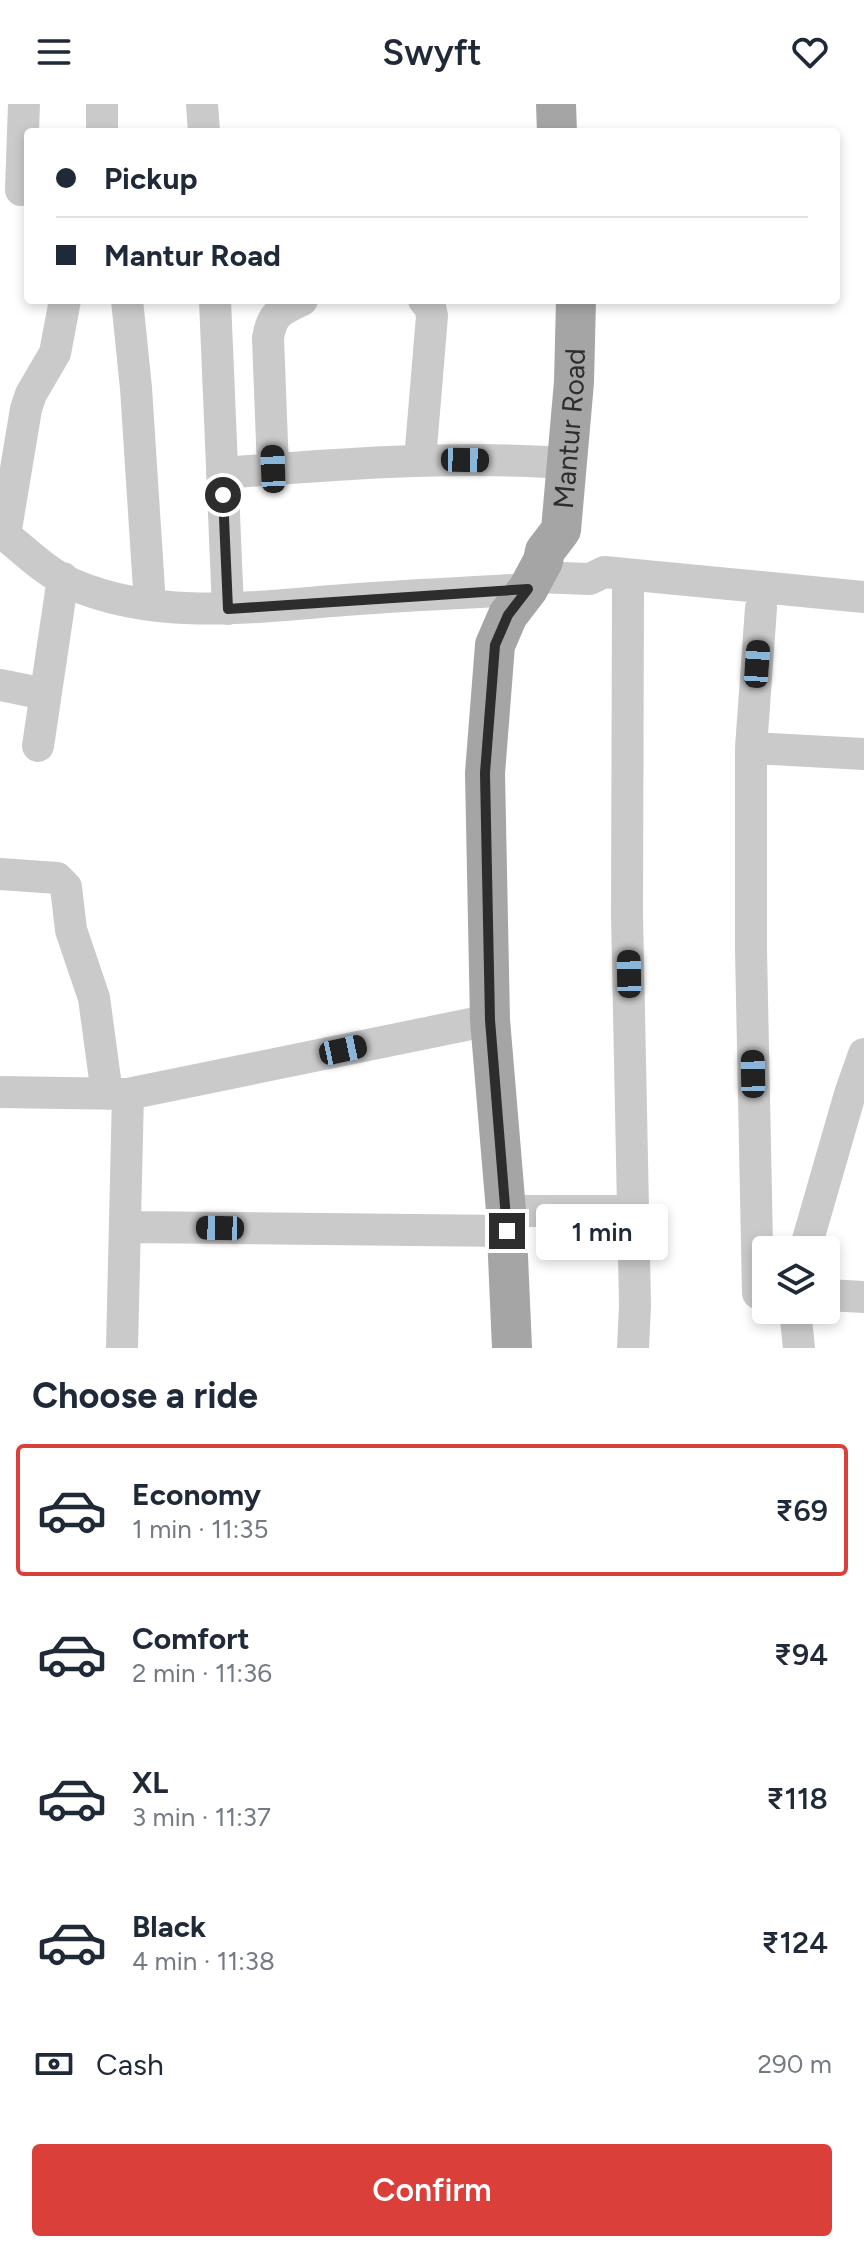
<!DOCTYPE html>
<meta charset="utf-8">
<style>
body{margin:0;font-family:Figtree,sans-serif;background:#f2f2f3;color:#1f2937;height:100vh;display:flex;flex-direction:column;font-size:30px;white-space:nowrap}
*{box-sizing:border-box;margin:0}
p{font-size:26px;color:#747a83}
.icon{flex:none;width:44px;height:44px;fill:none;stroke:currentColor;stroke-width:2;stroke-linecap:round;stroke-linejoin:round}
.map{position:relative;height:1244px;overflow:hidden}
.panel{display:flex;flex-direction:column;background:#fff;flex:1}
.panel>*{flex:none}
.top-card{position:absolute;left:24px;top:24px;width:816px;height:176px;border-radius:8px;box-shadow:0 4px 12px #0003;display:grid;align-content:center;height:176px;padding:0 32px;background:#fff}
.tools{position:absolute;left:752px;top:1132px;display:grid;gap:16px}
.tools a{display:grid;place-items:center;width:88px;height:88px;border-radius:8px;background:#fff;box-shadow:0 4px 12px #0003;font-size:40px}
.end{position:absolute;width:36px;height:36px;margin:-18px;border:10px solid #2d2d2d;background:#fff;box-shadow:0 0 0 4px #fff}
.from{border-radius:50%}
.bubble{position:absolute;height:56px;border-radius:8px;background:#fff;box-shadow:0 4px 12px #0003;font-size:26px;font-weight:600;line-height:56px;text-align:center}
.car{position:absolute;width:24px;height:48px;margin:-24px -12px;border-radius:10px;box-shadow:0 0 6px 2px #0007;background:linear-gradient(#222 24%,#8ab4d8 0 40%,#222 0 76%,#8ab4d8 0 86%,#222 0)}
.top-card b{display:flex;align-items:center;gap:28px;height:76px;font-size:30px}
.top-card b+b{border-top:2px solid #e0e1e3}
.top-card i{width:20px;height:20px;background:#1f2937}
ul{padding:0;list-style:none}
li{display:flex;align-items:center;gap:24px;height:132px;margin:0 16px 12px;padding:0 16px;border:4px solid transparent;border-radius:8px}
li div{flex:1}
li b{display:block;font-size:30px}
li em{font-style:normal;font-weight:600}
li.current{border-color:#da3f3a}
li>.icon{width:72px;height:72px;stroke-width:1.5}
h2{padding:0 32px;font-size:36px;line-height:96px}
.pay{display:flex;align-items:center;gap:20px;height:88px;padding:0 32px;font-size:30px}
.pay p{margin-inline-start:auto}
.action{display:flex;gap:16px;margin-top:auto;padding:16px 32px}
.action a{flex:1;height:92px;border-radius:8px;background:#da3f3a;color:#fff;font-size:32px;font-weight:600;line-height:92px;text-align:center}
header{display:flex;justify-content:space-between;align-items:center;height:104px;padding:0 32px;background:#fff;font-size:36px;font-weight:600}
.map>svg:first-child{display:block}
.lines{fill:none;stroke-linecap:round;stroke-linejoin:round}
.minor{stroke:#cacaca;stroke-width:32}
.major{stroke:#a5a5a5;stroke-width:40}
.route{stroke:#2d2d2d;stroke-width:10}
.labels{text-anchor:middle;dominant-baseline:central;stroke-width:8;stroke-linejoin:round;paint-order:stroke}
.street-label{font-size:28px;fill:#2d2d2d;stroke:#fff}
</style>
<header><svg class="icon" aria-label="menu" viewBox="0 0 24 24"><path d="M4 6h16M4 12h16M4 18h16"/></svg>Swyft<svg class="icon" aria-label="heart" viewBox="0 0 24 24"><path d="M12 20l-8-8c-3-5 5-10 8-4 3-6 11-1 8 4z"/></svg></header>
<div class="map">
<svg width="864" height="1244" viewBox="0 0 864 1244">
<rect width="100%" height="100%" fill="#fff"/>
<g class="lines">
<!-- minor -->
<path class="minor" d="M202,0L204,28
M102,28V0
M21,86L24,0
M127,196L136,284L150,501
M215,196L228,505
M420,356L432,212L430,203L424,196
M273,365L268,234C272,209 281,206 302,196
M222,369C330,361 438,352 547,358
M0,427C23,445 46,469 74,481C160,517 254,503 345,496C406,491 467,489 528,485
M5,431L26,305L31,290L55,249L65,196
M535,473L590,475L604,468L864,493
M628,487L627,811L635,1201L633,1244
M761,504L751,644V845L758,1189H766
M0,581L45,590
M38,642L63,474
M751,644L864,650
M0,770L57,774L66,783L71,826L94,894L107,990
M0,988L128,990L490,916
M506,1107H633
M125,1123L507,1127
M805,1146L850,990L864,950
M826,1191L864,1193
M795,1206L799,1244
M122,1244L128,990"/>
<!-- major -->
<g class="major">
<path d="M556,0L557,28"/>
<path id="s1" d="M512,1244L506,1107L490,916L485,669L495,541L508,511L528,485L543,457L545,447L561,426L574,278L576,196"/>
</g>
</g>
<g class="lines">
<!-- route -->
<path class="route" d="M223,391L228,505L528,485L508,511L495,541L485,669L490,916L507,1127"/>
</g>
<g class="labels">
<!-- street labels -->
<g class="street-label">
<text stroke="none"><textPath href="#s1" startOffset="940">Mantur Road</textPath></text>
</g>
</g>
</svg>
<div class="tools">
<a><svg class="icon" aria-label="layers" viewBox="0 0 24 24"><path d="M12 4l9 5-9 5-9-5zM3 14l9 5 9-5"/></svg></a>
</div>
<i class="end from" style="left:223px;top:391px"></i>
<i class="end" style="left:507px;top:1127px"></i>
<div class="bubble" style="left:536px;top:1100px;width:132px">1 min</div>
<i class="car" style="left:465px;top:356px;rotate:91deg"></i>
<i class="car" style="left:273px;top:365px;rotate:358deg"></i>
<i class="car" style="left:757px;top:560px;rotate:4deg"></i>
<i class="car" style="left:629px;top:870px;rotate:359deg"></i>
<i class="car" style="left:343px;top:946px;rotate:78deg"></i>
<i class="car" style="left:753px;top:970px;rotate:359deg"></i>
<i class="car" style="left:220px;top:1124px;rotate:271deg"></i>
<div class="top-card">
<b><i class="from"></i>Pickup</b>
<b><i></i>Mantur Road</b>
</div>
</div>
<section class="panel">
<h2>Choose a ride</h2>
<ul>
<li class="current"><svg class="icon" aria-label="car" viewBox="0 0 24 24"><path d="M5 17H2v-5l4-1 3-4h7l3 4 3 1v5h-3M9 17h6M6 11h13"/><circle cx="7" cy="17" r="2"/><circle cx="17" cy="17" r="2"/></svg><div><b>Economy</b><p>1 min · 11:35</p></div><em>₹69</em></li>
<li><svg class="icon" aria-label="car" viewBox="0 0 24 24"><path d="M5 17H2v-5l4-1 3-4h7l3 4 3 1v5h-3M9 17h6M6 11h13"/><circle cx="7" cy="17" r="2"/><circle cx="17" cy="17" r="2"/></svg><div><b>Comfort</b><p>2 min · 11:36</p></div><em>₹94</em></li>
<li><svg class="icon" aria-label="car" viewBox="0 0 24 24"><path d="M5 17H2v-5l4-1 3-4h7l3 4 3 1v5h-3M9 17h6M6 11h13"/><circle cx="7" cy="17" r="2"/><circle cx="17" cy="17" r="2"/></svg><div><b>XL</b><p>3 min · 11:37</p></div><em>₹118</em></li>
<li><svg class="icon" aria-label="car" viewBox="0 0 24 24"><path d="M5 17H2v-5l4-1 3-4h7l3 4 3 1v5h-3M9 17h6M6 11h13"/><circle cx="7" cy="17" r="2"/><circle cx="17" cy="17" r="2"/></svg><div><b>Black</b><p>4 min · 11:38</p></div><em>₹124</em></li>
</ul>
<div class="pay"><svg class="icon" aria-label="cash" viewBox="0 0 24 24"><path d="M3 7h18v10H3z"/><circle cx="12" cy="12" r="2"/></svg>Cash<p>290 m</p></div>
<div class="action"><a>Confirm</a></div>
</section>
